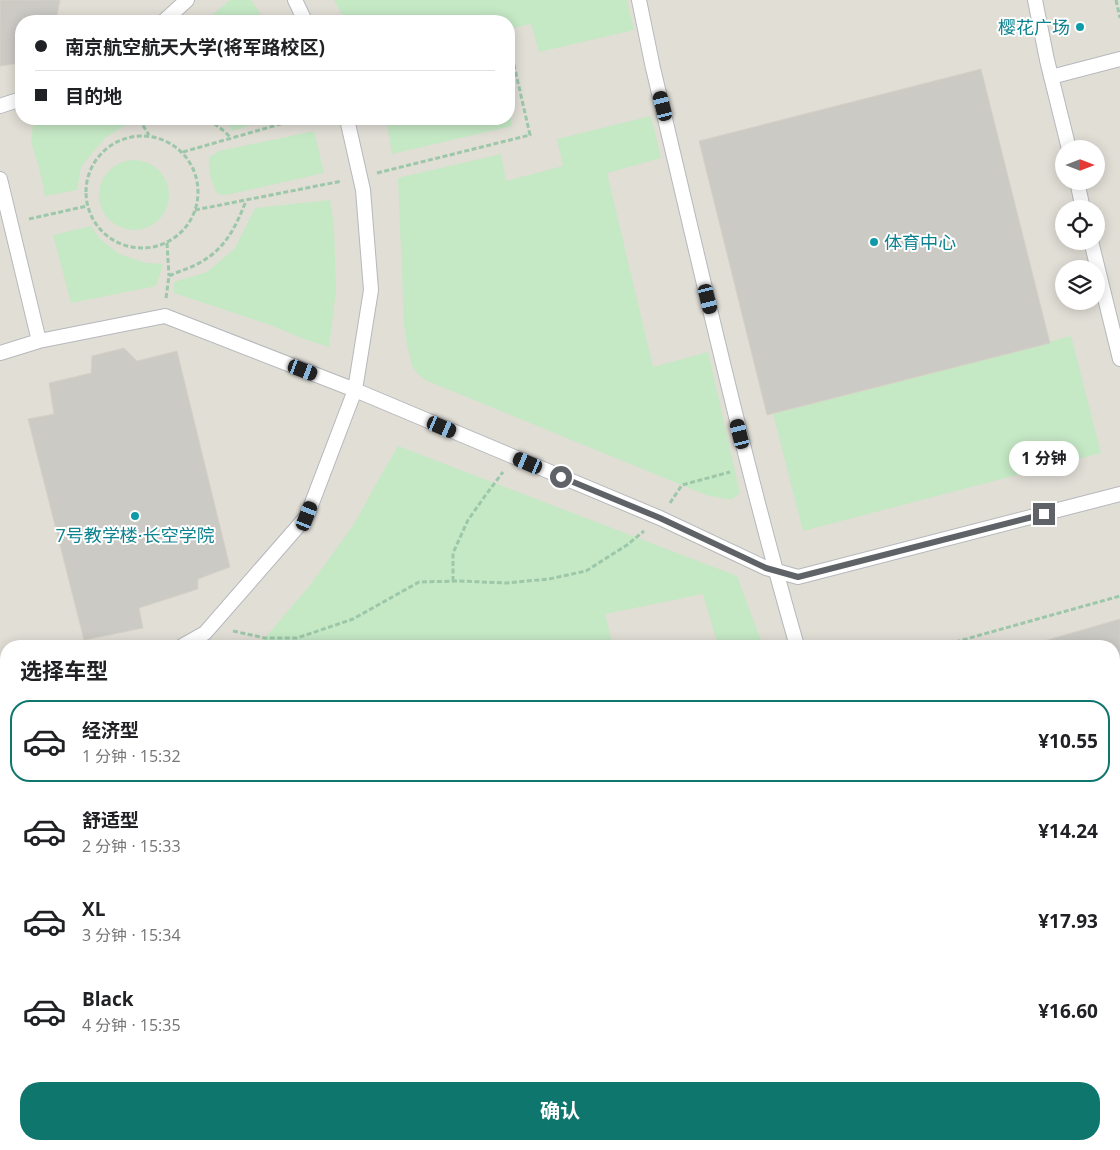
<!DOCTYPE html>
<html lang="zh">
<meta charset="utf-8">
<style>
body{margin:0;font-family:"Open Sans","Noto Sans SC",sans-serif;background:#f2f2f2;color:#202124;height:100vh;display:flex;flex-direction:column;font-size:19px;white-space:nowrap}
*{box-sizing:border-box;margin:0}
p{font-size:16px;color:#757577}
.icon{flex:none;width:28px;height:28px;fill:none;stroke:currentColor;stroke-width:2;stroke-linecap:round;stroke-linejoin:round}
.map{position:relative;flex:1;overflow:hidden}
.panel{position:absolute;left:0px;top:640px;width:1120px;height:510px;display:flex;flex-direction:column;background:#fff;border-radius:20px 20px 0 0;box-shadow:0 2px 12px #0003}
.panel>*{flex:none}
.banner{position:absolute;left:15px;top:15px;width:500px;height:110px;border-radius:20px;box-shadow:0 2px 12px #0003;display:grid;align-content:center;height:110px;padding:0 20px;background:#fff}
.needle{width:32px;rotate:90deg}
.tools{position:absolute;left:1055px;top:140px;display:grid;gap:10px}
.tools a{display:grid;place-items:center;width:50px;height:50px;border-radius:50%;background:#fff;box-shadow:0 2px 12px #0003;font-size:25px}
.end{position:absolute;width:22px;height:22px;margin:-11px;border:6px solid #5f6368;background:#fff;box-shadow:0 0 0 2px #fff}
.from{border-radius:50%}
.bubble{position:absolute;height:35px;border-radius:18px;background:#fff;box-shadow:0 2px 12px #0003;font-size:16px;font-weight:700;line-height:35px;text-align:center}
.car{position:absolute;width:15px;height:30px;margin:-15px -8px;border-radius:6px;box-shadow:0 0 4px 1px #0007;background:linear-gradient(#222 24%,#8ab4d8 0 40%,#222 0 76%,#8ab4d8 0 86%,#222 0)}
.banner b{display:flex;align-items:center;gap:18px;height:48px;font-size:19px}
.banner b+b{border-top:1px solid #e0e0e0}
.banner i{width:12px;height:12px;background:#202124}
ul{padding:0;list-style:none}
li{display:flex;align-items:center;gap:15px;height:82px;margin:0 10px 8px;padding:0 10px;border:2px solid transparent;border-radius:20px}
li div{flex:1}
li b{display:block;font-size:19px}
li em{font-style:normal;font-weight:700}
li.current{border-color:#0f766e}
li>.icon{width:45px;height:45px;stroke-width:1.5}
h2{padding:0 20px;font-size:22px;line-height:60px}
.cta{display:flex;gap:10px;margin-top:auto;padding:10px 20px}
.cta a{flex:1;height:58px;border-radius:20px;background:#0f766e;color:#fff;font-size:20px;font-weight:700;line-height:58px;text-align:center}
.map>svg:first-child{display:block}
.education{fill:#e1ded6;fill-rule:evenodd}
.green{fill:#c5e8c5}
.building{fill:#cccac5;stroke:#d6d1c6}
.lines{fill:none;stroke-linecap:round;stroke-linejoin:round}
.service-casing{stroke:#b5b8bc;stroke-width:16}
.motorway-casing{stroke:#f9ab00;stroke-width:30}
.path{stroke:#9cc7a9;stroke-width:3;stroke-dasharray:5 2.5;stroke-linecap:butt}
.service{stroke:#fff;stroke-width:14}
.motorway{stroke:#fde293;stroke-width:28}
.route{stroke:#5f6368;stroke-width:6}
.culture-dot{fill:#0f9aa8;stroke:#fff;stroke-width:2}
.labels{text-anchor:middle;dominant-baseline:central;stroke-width:4;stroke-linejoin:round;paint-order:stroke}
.culture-label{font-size:18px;fill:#0d838f;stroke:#fff;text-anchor:end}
</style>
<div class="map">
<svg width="1120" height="1150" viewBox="0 0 1120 1150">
<rect width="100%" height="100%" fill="#f1efe8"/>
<!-- education -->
<path class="education" d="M0,0H1120V1150H0ZM21,21H509V119H21ZM1064,149H1096V181H1064ZM1064,209H1096V241H1064ZM1064,269H1096V301H1064ZM6,646H1114V1144H6Z"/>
<!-- green -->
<path class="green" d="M230,0H251L265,21H205Z
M334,0H627L634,30L539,52L531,24L509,29V21H345Z
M509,109L512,126L392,154L386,119H509Z
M651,116L661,158L607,173L653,367L708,352L740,493L731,500L706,495L425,380L413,369L407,345L404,325L398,178L501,154L506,181L563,166L557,139Z
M55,119H131L133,121L106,137L93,152L81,167L77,190L45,196L39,168L31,142L33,124Z
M225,119H272L232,131Z
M314,131L324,173L226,195L218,194C211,185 208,169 209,157L219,151Z
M99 195a35 35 0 1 1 70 0a35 35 0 1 1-70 0Z
M330,200L334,226L336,291L329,347L307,340L270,325L174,293V282L207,272L235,248L255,208Z
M91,226L100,239L119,254L146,263L163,264L156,286L71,303L53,235Z
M1071,336L1101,453L803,531L773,414Z
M398,446L737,576L763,646H718L703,594L605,614L613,646H254L265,638L310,585L354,524L377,482Z
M1120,897V995L1114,997V899Z
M304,1144H586L563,1150H306Z"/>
<!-- building -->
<path class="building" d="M0,0H60L56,21H21V63L0,66Z
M981,69L1050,343L767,415L699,141Z
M124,348L137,361L177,351L230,567L198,579V589L139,608L143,628L84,640L28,419L54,414L49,383L91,373L92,356Z
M1120,619V819L1114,821V646H1046L1044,641Z
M6,815V889L0,890V817Z
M6,992V1073L0,1075V994Z"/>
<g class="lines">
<defs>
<path id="service" d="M295,0L305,21
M639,0L653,68C699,261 742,455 797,646
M1035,0L1047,60L1069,149
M164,21L187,0
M1051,77L1120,59
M0,106L21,99
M0,179L39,341L165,316L355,390L512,456L660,518L766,568L798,577L1120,494
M1077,181L1083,209
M1091,241L1120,359
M0,353L39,341
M182,646L205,633L307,516L355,390L371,290L363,190L347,119
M0,729L6,728
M0,1143L6,1141
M942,1144L944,1150"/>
<path id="motorway" d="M1114,1085L1120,1083
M887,1150L908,1144"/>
</defs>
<!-- service casing -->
<use href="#service" class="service-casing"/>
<!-- motorway casing -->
<use href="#motorway" class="motorway-casing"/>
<!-- path -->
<path class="path" d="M1116,0L1120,18
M139,119L149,135
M208,119L224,131L231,138
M86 192a56 56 0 1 1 112 0a56 56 0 1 1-112 0Z
M183,152L298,119
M377,173L530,135L514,65L509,67
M195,210L342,181
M29,219L87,206
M167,243L169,276
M166,298L169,276C179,271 191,268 201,262C226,248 236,226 246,201
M670,503L682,485L730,472
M453,581V553L468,520L485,496L503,472
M233,631L265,638H297L353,619L419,582L460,581L506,583L549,579L586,571L627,545L644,531
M941,646L1120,596
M111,1150L136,1144"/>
<!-- service -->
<use href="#service" class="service"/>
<!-- motorway -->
<use href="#motorway" class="motorway"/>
</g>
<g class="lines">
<!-- route -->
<path class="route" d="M561,477L660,518L766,568L798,577L1044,514"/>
</g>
<!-- markers -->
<g class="culture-dot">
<circle cx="1080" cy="27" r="5"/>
<circle cx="874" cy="242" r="5"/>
<circle cx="135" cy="516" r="5"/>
</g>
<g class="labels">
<!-- culture labels -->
<g class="culture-label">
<text x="1070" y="27">樱花广场</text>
<text x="884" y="242" text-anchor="start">体育中心</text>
<text x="135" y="535" text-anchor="middle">7号教学楼·长空学院</text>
</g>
</g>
</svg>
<div class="tools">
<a><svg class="needle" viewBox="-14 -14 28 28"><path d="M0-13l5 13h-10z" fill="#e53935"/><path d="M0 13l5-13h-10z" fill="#757577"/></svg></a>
<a><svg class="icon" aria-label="locate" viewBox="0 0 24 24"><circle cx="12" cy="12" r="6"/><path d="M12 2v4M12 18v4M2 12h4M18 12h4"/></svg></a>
<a><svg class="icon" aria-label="layers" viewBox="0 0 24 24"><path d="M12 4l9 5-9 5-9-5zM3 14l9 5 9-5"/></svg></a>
</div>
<i class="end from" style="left:561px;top:477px"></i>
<i class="end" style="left:1044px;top:514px"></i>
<div class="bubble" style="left:1009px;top:441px;width:70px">1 分钟</div>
<i class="car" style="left:663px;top:106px;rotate:346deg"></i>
<i class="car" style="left:708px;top:299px;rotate:166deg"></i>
<i class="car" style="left:303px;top:370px;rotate:111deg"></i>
<i class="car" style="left:442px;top:427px;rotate:113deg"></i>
<i class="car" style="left:740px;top:434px;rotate:346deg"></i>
<i class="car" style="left:528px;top:463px;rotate:293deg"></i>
<i class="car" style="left:307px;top:516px;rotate:21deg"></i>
<div class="banner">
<b><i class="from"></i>南京航空航天大学(将军路校区)</b>
<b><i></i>目的地</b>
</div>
<section class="panel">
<h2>选择车型</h2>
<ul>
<li class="current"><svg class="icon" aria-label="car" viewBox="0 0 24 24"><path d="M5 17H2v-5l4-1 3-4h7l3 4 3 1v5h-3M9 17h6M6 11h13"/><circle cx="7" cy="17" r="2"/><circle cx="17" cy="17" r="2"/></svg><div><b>经济型</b><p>1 分钟 · 15:32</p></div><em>¥10.55</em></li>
<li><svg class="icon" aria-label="car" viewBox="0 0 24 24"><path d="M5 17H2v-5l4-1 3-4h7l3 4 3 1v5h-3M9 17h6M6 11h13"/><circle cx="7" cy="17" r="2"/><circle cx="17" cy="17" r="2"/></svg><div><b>舒适型</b><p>2 分钟 · 15:33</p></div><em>¥14.24</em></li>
<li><svg class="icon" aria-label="car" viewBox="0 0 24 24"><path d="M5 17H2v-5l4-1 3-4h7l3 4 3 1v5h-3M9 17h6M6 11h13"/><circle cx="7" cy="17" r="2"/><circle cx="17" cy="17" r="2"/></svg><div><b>XL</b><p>3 分钟 · 15:34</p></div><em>¥17.93</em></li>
<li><svg class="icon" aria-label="car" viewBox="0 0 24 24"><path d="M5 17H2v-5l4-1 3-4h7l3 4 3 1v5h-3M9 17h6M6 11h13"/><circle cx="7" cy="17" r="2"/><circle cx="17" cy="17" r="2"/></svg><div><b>Black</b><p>4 分钟 · 15:35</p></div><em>¥16.60</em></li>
</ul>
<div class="cta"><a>确认</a></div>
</section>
</div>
